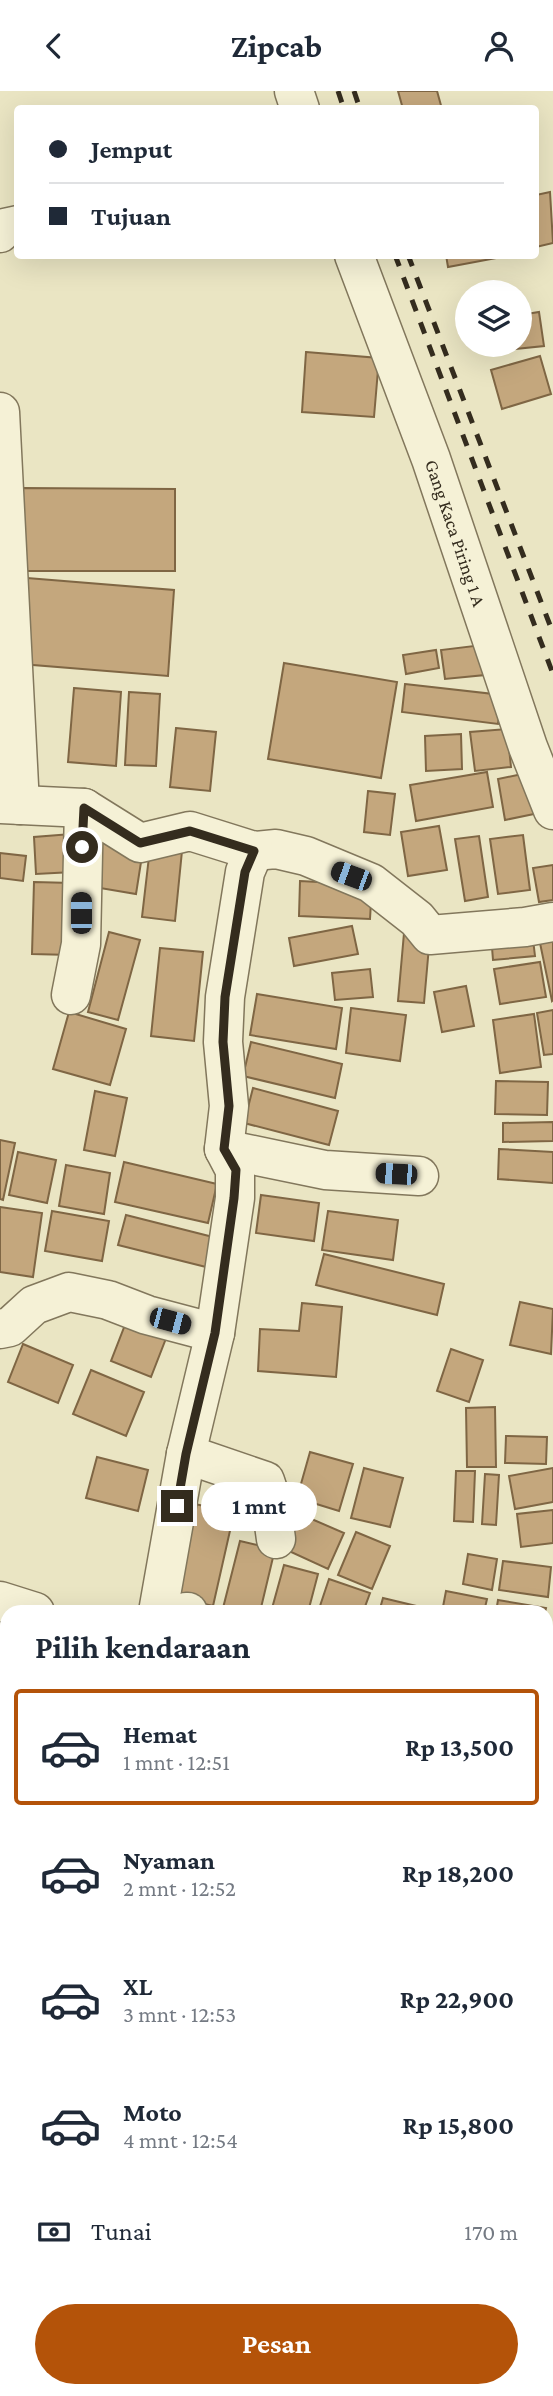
<!DOCTYPE html>
<html lang="id">
<meta charset="utf-8">
<style>
body{margin:0;font-family:"Crimson Pro",serif;background:#f6f6f7;color:#1f2937;height:100vh;display:flex;flex-direction:column;font-size:26px;white-space:nowrap}
*{box-sizing:border-box;margin:0}
p{font-size:23px;color:#747a83}
.icon{flex:none;width:38px;height:38px;fill:none;stroke:currentColor;stroke-width:2;stroke-linecap:round;stroke-linejoin:round}
.map{position:relative;flex:1;overflow:hidden}
.side{position:absolute;left:0px;top:1514px;width:553px;height:793px;display:flex;flex-direction:column;background:#fff;border-radius:21px 21px 0 0;box-shadow:0 7px 28px #0002}
.side>*{flex:none}
.top-card{position:absolute;left:14px;top:14px;width:525px;height:154px;border-radius:7px;box-shadow:0 7px 28px #0002;display:grid;align-content:center;height:154px;padding:0 35px;background:#fff}
.tools{position:absolute;left:455px;top:189px;display:grid;gap:14px}
.tools a{display:grid;place-items:center;width:77px;height:77px;border-radius:50%;background:#fff;box-shadow:0 7px 28px #0002;font-size:35px}
.end{position:absolute;width:32px;height:32px;margin:-16px;border:9px solid #342c1e;background:#fff;box-shadow:0 0 0 4px #fff}
.from{border-radius:50%}
.bubble{position:absolute;height:49px;border-radius:24px;background:#fff;box-shadow:0 7px 28px #0002;font-size:23px;font-weight:700;line-height:49px;text-align:center}
.car{position:absolute;width:21px;height:42px;margin:-21px -10px;border-radius:9px;box-shadow:0 0 5px 2px #0007;background:linear-gradient(#222 24%,#8ab4d8 0 40%,#222 0 76%,#8ab4d8 0 86%,#222 0)}
.top-card b{display:flex;align-items:center;gap:24px;height:66px;font-size:26px}
.top-card b+b{border-top:2px solid #e0e1e3}
.top-card i{width:18px;height:18px;background:#1f2937}
ul{padding:0;list-style:none}
li{display:flex;align-items:center;gap:21px;height:116px;margin:0 14px 10px;padding:0 21px;border:4px solid transparent;border-radius:7px}
li div{flex:1}
li b{display:block;font-size:26px}
li em{font-style:normal;font-weight:700}
li.active{border-color:#b45309}
li>.icon{width:63px;height:63px;stroke-width:1.5}
h2{padding:0 35px;font-size:32px;line-height:84px}
.pay{display:flex;align-items:center;gap:18px;height:77px;padding:0 35px;font-size:26px}
.pay p{margin-inline-start:auto}
.cta{display:flex;gap:14px;margin-top:auto;padding:14px 35px}
.cta a{flex:1;height:80px;border-radius:42px;background:#b45309;color:#fff;font-size:28px;font-weight:700;line-height:80px;text-align:center}
header{display:flex;justify-content:space-between;align-items:center;height:91px;padding:0 35px;background:#fff;font-size:32px;font-weight:700}
.map>svg:first-child{display:block}
.building{fill:#c4a77d;stroke:#7f6644;stroke-width:2}
.lines{fill:none;stroke-linecap:round;stroke-linejoin:round}
.lane-casing{stroke:#82775c;stroke-width:22}
.street-casing{stroke:#82775c;stroke-width:41}
.lane{stroke:#f5f1d6;stroke-width:19}
.street{stroke:#f5f1d6;stroke-width:38}
.rail{stroke:#342c1e;stroke-width:5;stroke-dasharray:12 12;stroke-linecap:butt}
.route{stroke:#342c1e;stroke-width:9}
.labels{text-anchor:middle;dominant-baseline:central;stroke-width:6;stroke-linejoin:round;paint-order:stroke}
.street-label{font-size:19px;fill:#342c1e;stroke:#f2eed2}
</style>
<header><svg class="icon" aria-label="back" viewBox="0 0 24 24"><path d="M15 5l-7 7 7 7"/></svg>Zipcab<svg class="icon" aria-label="person" viewBox="0 0 24 24"><circle cx="12" cy="8" r="4"/><path d="M4 21q1-7 8-7t8 7"/></svg></header>
<div class="map">
<svg width="553" height="2305" viewBox="0 0 553 2305">
<rect width="100%" height="100%" fill="#eae5c3"/>
<!-- building -->
<path class="building" d="M398,0H437L442,18H403Z
M550,101L553,152L536,156V104Z
M446,164H502V166L448,176Z
M539,221L544,255L486,261L485,254H520V224Z
M306,261L379,267L374,326L302,321Z
M540,265L551,303L502,318L491,279Z
M23,397L175,398V480H23Z
M27,487L174,499L168,585L21,573Z
M482,554L485,584L445,588L441,559Z
M436,559L439,577L406,583L403,564Z
M284,572L397,591L381,687L268,668Z
M405,593L502,604L498,633L402,621Z
M74,597L121,601L116,675L68,671Z
M129,601L160,603L156,675L125,674Z
M176,637L216,641L210,700L170,696Z
M507,638L511,676L475,680L470,641Z
M461,643L462,678L426,680L425,645Z
M487,681L493,716L416,730L410,694Z
M532,681L539,722L505,729L498,688Z
M368,700L395,703L390,744L364,741Z
M439,735L447,779L408,785L401,741Z
M71,743L73,781L36,783L34,746Z
M523,744L530,799L498,803L490,748Z
M479,745L488,806L465,810L455,748Z
M102,746L144,752L136,803L94,796Z
M150,757L182,760L175,830L142,826Z
M0,762L26,765L23,790L0,787Z
M553,774V809L539,811L533,777Z
M300,790L372,794L370,828L299,825Z
M34,791L72,792L71,864L32,863Z
M352,835L358,863L294,875L289,847Z
M532,840L535,865L493,869L491,844Z
M109,841L140,849L118,929L88,921Z
M404,842L430,844L424,912L398,910Z
M553,849V909L552,910L540,852Z
M160,857L203,861L194,950L151,945Z
M540,871L546,906L500,913L494,878Z
M370,878L373,906L335,909L332,882Z
M466,895L474,935L442,941L434,901Z
M257,903L342,917L336,958L250,944Z
M351,917L406,924L400,970L346,962Z
M553,919V963L544,964L537,922Z
M69,921L126,938L110,994L53,978Z
M534,923L541,976L500,982L493,929Z
M251,951L342,973L335,1007L243,985Z
M496,990L548,991L547,1024L495,1023Z
M253,997L338,1020L329,1054L244,1032Z
M95,1000L127,1007L115,1065L84,1059Z
M553,1031V1050L503,1051V1032Z
M0,1049L15,1052L3,1109L0,1108Z
M499,1058L553,1061V1092L498,1088Z
M18,1061L56,1069L47,1112L9,1104Z
M124,1071L217,1093L208,1132L115,1111Z
M66,1074L110,1082L104,1123L59,1115Z
M261,1104L319,1112L314,1150L256,1142Z
M0,1116L42,1122L33,1186L0,1181Z
M52,1120L109,1130L102,1170L45,1160Z
M328,1120L398,1129L393,1169L322,1159Z
M126,1124L217,1147L210,1177L118,1154Z
M324,1163L444,1193L437,1224L316,1194Z
M520,1211L553,1218L551,1263L510,1254Z
M302,1212L342,1216L336,1286L258,1280L260,1238L299,1240Z
M130,1221L170,1237L151,1286L111,1270Z
M23,1253L73,1274L58,1312L8,1291Z
M451,1258L483,1269L469,1311L437,1300Z
M91,1279L144,1301L126,1345L73,1323Z
M495,1316L496,1376H467L466,1317Z
M506,1345L547,1346L546,1373L505,1372Z
M310,1361L353,1373L339,1420L297,1407Z
M97,1366L148,1379L138,1420L86,1407Z
M364,1377L403,1387L390,1436L351,1427Z
M553,1377V1411L515,1418L509,1385Z
M456,1380H475L473,1431L454,1430Z
M485,1383L499,1384L496,1434L482,1433Z
M191,1412L234,1422L213,1515L171,1505Z
M553,1419V1452L521,1456L517,1423Z
M293,1420L344,1442L328,1478L278,1455Z
M356,1441L390,1455L372,1498L338,1484Z
M240,1450L275,1458L260,1521H222Z
M468,1463L497,1468L492,1499L463,1493Z
M503,1470L551,1476L548,1506L499,1499Z
M284,1474L318,1483L308,1521H271Z
M329,1488L370,1502L363,1521H318Z
M446,1500L487,1508L484,1521H442Z
M383,1507L433,1519L432,1521H379Z
M498,1509L546,1517L545,1521H496Z"/>
<g class="lines">
<defs>
<path id="lane" d="M546,1711L553,1712"/>
<g id="street">
<path d="M294,0L300,18"/>
<path d="M0,142L4,137L18,134"/>
<path id="s1" d="M354,164L431,368L528,656L553,719"/>
<path d="M0,321L20,714"/>
<path d="M0,713L84,717L140,752L190,740L254,760L276,758L306,765L371,792L417,828L430,844L525,836L553,831"/>
<path d="M71,904L81,853L84,717"/>
<path d="M224,1058L325,1079L419,1085"/>
<path d="M0,1238L10,1236L34,1214L69,1201L108,1209L147,1224L215,1242"/>
<path d="M186,1363L265,1390L270,1405L276,1448"/>
<path d="M0,1510L35,1521"/>
<path d="M158,1521L186,1363L215,1242L235,1107V1079L224,1058L229,1015L223,951L225,906L245,781L254,760"/>
<path d="M186,1521H188"/>
<path d="M546,1830L553,1778"/>
<path d="M524,2305V2300"/>
</g>
</defs>
<!-- lane casing -->
<use href="#lane" class="lane-casing"/>
<!-- street casing -->
<use href="#street" class="street-casing"/>
<!-- lane -->
<use href="#lane" class="lane"/>
<!-- street -->
<use href="#street" class="street"/>
<!-- rail -->
<path class="rail" d="M338,0L344,18
M354,0L360,18
M395,164L553,583
M408,164L553,542"/>
</g>
<g class="lines">
<!-- route -->
<path class="route" d="M82,756L84,717L140,752L190,740L254,760L245,781L225,906L223,951L229,1015L224,1058L236,1079L234,1107L215,1242L186,1363L177,1415"/>
</g>
<g class="labels">
<!-- street labels -->
<g class="street-label">
<text stroke="none"><textPath href="#s1" startOffset="296">Gang Kaca Piring 1 A</textPath></text>
</g>
</g>
</svg>
<div class="tools">
<a><svg class="icon" aria-label="layers" viewBox="0 0 24 24"><path d="M12 4l9 5-9 5-9-5zM3 14l9 5 9-5"/></svg></a>
</div>
<i class="end from" style="left:82px;top:756px"></i>
<i class="end" style="left:177px;top:1415px"></i>
<div class="bubble" style="left:201px;top:1391px;width:116px">1 mnt</div>
<i class="car" style="left:351px;top:785px;rotate:290deg"></i>
<i class="car" style="left:81px;top:822px;rotate:0deg"></i>
<i class="car" style="left:396px;top:1083px;rotate:273deg"></i>
<i class="car" style="left:170px;top:1230px;rotate:105deg"></i>
<div class="top-card">
<b><i class="from"></i>Jemput</b>
<b><i></i>Tujuan</b>
</div>
<section class="side">
<h2>Pilih kendaraan</h2>
<ul>
<li class="active"><svg class="icon" aria-label="car" viewBox="0 0 24 24"><path d="M5 17H2v-5l4-1 3-4h7l3 4 3 1v5h-3M9 17h6M6 11h13"/><circle cx="7" cy="17" r="2"/><circle cx="17" cy="17" r="2"/></svg><div><b>Hemat</b><p>1 mnt · 12:51</p></div><em>Rp 13,500</em></li>
<li><svg class="icon" aria-label="car" viewBox="0 0 24 24"><path d="M5 17H2v-5l4-1 3-4h7l3 4 3 1v5h-3M9 17h6M6 11h13"/><circle cx="7" cy="17" r="2"/><circle cx="17" cy="17" r="2"/></svg><div><b>Nyaman</b><p>2 mnt · 12:52</p></div><em>Rp 18,200</em></li>
<li><svg class="icon" aria-label="car" viewBox="0 0 24 24"><path d="M5 17H2v-5l4-1 3-4h7l3 4 3 1v5h-3M9 17h6M6 11h13"/><circle cx="7" cy="17" r="2"/><circle cx="17" cy="17" r="2"/></svg><div><b>XL</b><p>3 mnt · 12:53</p></div><em>Rp 22,900</em></li>
<li><svg class="icon" aria-label="car" viewBox="0 0 24 24"><path d="M5 17H2v-5l4-1 3-4h7l3 4 3 1v5h-3M9 17h6M6 11h13"/><circle cx="7" cy="17" r="2"/><circle cx="17" cy="17" r="2"/></svg><div><b>Moto</b><p>4 mnt · 12:54</p></div><em>Rp 15,800</em></li>
</ul>
<div class="pay"><svg class="icon" aria-label="cash" viewBox="0 0 24 24"><path d="M3 7h18v10H3z"/><circle cx="12" cy="12" r="2"/></svg>Tunai<p>170 m</p></div>
<div class="cta"><a>Pesan</a></div>
</section>
</div>
